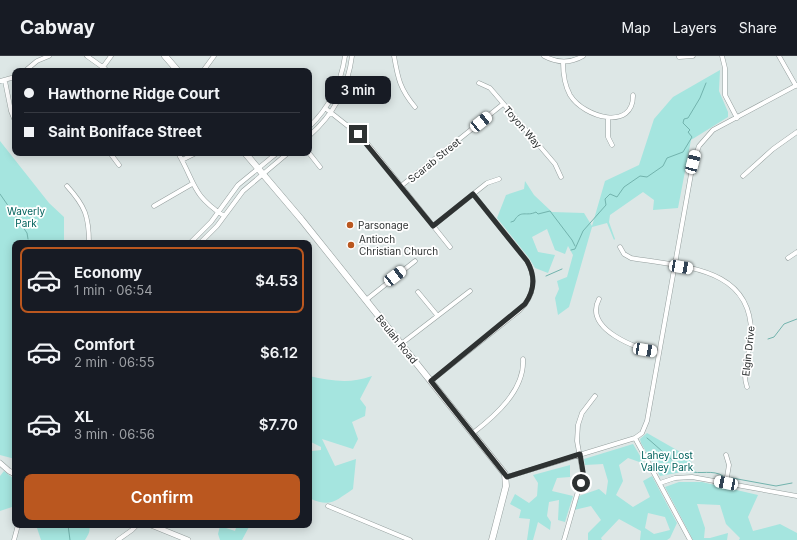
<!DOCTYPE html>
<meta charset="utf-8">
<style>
body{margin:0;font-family:Inter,sans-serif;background:#242831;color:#f1f3f6;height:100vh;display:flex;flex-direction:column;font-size:15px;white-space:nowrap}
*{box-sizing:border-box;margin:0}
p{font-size:13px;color:#9ea1a6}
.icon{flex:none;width:22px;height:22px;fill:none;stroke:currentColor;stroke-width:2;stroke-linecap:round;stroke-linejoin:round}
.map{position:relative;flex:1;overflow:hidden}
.panel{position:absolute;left:12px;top:184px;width:300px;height:288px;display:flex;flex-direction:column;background:#171b24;border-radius:8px;box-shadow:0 2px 10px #0003}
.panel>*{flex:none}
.banner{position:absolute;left:12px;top:12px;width:300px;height:88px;border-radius:8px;box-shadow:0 2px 10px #0003;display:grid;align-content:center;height:88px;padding:0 12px;background:#171b24}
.end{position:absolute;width:18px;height:18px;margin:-9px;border:5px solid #2e3232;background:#fff;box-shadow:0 0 0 2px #fff}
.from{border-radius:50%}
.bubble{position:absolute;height:28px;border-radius:8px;background:#171b24;box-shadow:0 2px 10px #0003;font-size:13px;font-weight:600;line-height:28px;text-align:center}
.car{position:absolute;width:12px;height:24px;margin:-12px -6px;border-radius:5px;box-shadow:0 0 3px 1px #0007;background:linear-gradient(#fff 24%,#345 0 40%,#fff 0 76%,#345 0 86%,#fff 0)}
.banner b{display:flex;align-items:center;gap:14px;height:38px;font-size:15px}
.banner b+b{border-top:1px solid #363941}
.banner i{width:10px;height:10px;background:#f1f3f6}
ul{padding:7px 0 0;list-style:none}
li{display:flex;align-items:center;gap:12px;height:66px;margin:0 8px 6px;padding:0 4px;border:2px solid transparent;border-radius:8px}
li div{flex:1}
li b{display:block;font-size:15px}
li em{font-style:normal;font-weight:600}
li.current{border-color:#ba571f}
li>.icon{width:36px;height:36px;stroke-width:1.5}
.cta{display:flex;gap:8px;margin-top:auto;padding:8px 12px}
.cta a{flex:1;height:46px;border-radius:8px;background:#ba571f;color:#fff;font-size:16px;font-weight:600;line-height:46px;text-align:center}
header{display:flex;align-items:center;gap:24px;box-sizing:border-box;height:56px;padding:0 20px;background:#171b24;border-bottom:1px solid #363941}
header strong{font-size:19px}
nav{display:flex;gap:22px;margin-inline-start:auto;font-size:14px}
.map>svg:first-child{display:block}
.green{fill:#a5e5df;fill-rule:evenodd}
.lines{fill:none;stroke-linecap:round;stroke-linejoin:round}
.stream{stroke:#72b3ad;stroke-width:1}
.minor-casing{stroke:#959f9e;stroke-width:5}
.tertiary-casing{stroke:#959f9e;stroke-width:6}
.secondary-casing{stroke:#959f9e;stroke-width:7}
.minor{stroke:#fff;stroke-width:4}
.tertiary{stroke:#fff;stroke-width:5}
.secondary{stroke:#fff;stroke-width:6}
.route{stroke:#2e3232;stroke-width:5}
.poi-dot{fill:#ba571f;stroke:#fff;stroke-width:1.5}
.labels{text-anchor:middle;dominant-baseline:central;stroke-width:3.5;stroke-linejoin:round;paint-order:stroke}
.street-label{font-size:10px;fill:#2e3232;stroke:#fff}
.park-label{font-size:10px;fill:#03635e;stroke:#fff}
.poi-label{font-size:10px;fill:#2e3232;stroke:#fff;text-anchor:start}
</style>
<header>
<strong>Cabway</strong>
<nav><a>Map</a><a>Layers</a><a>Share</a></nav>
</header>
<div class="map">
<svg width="797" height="484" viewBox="0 0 797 484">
<rect width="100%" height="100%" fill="#dde7e6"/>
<!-- green -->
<path class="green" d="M720,14L719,35L728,56V61L691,84L678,152L653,154L654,144L643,136L610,159L609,166L615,183L614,184L607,167L592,171L569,251L558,259L555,242L559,233L557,225L567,221L573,199L568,190L565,198L555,194L547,173L532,181L538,196L555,199L548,217L535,212L529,202L497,162L506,139L524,133L525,125L534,139L552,156L584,157L592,170L605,125L639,109L654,63L673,41Z
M0,85L49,147L64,161V187H15V403L0,399Z
M309,320C332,325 350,328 372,320L360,343L366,351L365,360L352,366L358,383L353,393L322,383L335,410L356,403L353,433C335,445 331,452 309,442V403L312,395L321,394V391L309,385Z
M647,377L689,401L696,417L682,416L660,420L641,387L640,383Z
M633,388L645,408L628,402L619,409L623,425L616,439L633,451L650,441L643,425L652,420L677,467L670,482L667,484H640L641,475L619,463L601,482L602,484H588V477L601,464L591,450L574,454L579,440L599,433L606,439L608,425L603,408L585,409L584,403ZM648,457L665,461L670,474L654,478L645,472Z
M570,409V421L557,422L552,435L573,440L565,466L558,464L559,444L549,446L547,460L551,466L550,474L538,466L533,484H527L530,463L519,462L521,454L510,448L515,438L529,447L537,440L538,427L533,419Z
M4,415L14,423L15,450L0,455V420Z
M679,426H702L758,439L748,461L753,475L780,468L797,477V484H739L740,482L726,468L720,449L697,448L705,472L704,482H710L728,477L727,484H693L665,431Z
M36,469H89C91,475 88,479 85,484H41Z
M237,469H250L242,484H220L218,478L220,470L235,475Z"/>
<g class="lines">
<!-- stream -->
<path class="stream" d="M0,138L27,177L28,183
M511,166L514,165C521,153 526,161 536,156L538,158L550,155L572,184L575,190
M571,194L575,193L583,175L606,149L605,143L610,138L617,141L624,131L640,120L647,121L663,110L667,102L683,96L692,81L688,76L690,74L683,67L684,63L688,62L700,42L706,27
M546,220L562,213
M768,283L774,281L784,268L797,263
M647,382C657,390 678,411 689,415C700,419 713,413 723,420
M732,422L776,430L792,427
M68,469L70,484"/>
<defs>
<path id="minor" d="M87,0L108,15
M394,0C398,23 400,33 415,51
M544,0C557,7 571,7 583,0
M722,0L725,12V39L737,62
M779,0L796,30
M679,1L693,0
M563,6C563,17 564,28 570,39C584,62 634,75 633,39
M103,11L111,0
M25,15L37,5L49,0
M203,15L214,0
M0,25L15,21
M5,25L11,55L15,65
M479,27L490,32L555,108L561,121
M325,52L363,82L450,191
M608,62V81L612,89
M309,71C329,52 341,27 345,0
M309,80C333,59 348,32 352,0
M110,97L119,109
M178,97C196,128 191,138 224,160
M309,97L320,111
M182,104L196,97
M743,120L773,93L797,76
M67,130C85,150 89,160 89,187
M401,130L503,48
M154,150L192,128
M433,170L487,127L499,123
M89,187H99
M190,187L211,166L238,129L277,97
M200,187L217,170L243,135L288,97
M620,191L624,198L631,202C682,211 754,210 751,281C750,298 741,314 747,331
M788,202L797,196
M418,236L437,259
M599,243C583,273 637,293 658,297
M366,244L415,205
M401,288L470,235
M431,325L520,254C534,240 537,222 527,205L473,138
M473,377C495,360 525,334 523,303
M635,382L690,484
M507,421L635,382L642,377L647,365L693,107L699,90L713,74L797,29
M660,427L675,422L692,421L797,440
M726,427L729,409L726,399
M328,450L410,484
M14,484L18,469
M118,484L132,474L137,469
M564,484L583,418L577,385L578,369L582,357L595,340"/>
<path id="tertiary" d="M0,407L9,415L15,418
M151,469L188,484"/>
<path id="secondary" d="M165,0L178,15
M245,97L301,163L505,418L506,430L492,484"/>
</defs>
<!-- minor casing -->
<use href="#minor" class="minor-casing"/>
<!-- tertiary casing -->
<use href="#tertiary" class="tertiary-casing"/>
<!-- secondary casing -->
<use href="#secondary" class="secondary-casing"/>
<!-- minor -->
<use href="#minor" class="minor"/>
<!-- tertiary -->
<use href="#tertiary" class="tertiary"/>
<!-- secondary -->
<use href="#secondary" class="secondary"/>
</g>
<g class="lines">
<!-- route -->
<path class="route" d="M358,78L433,170L473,138L527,205C535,219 535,234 525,248L431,325L507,421L580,398L583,416L581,427"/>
</g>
<!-- markers -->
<g class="poi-dot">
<circle cx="350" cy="169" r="4"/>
<circle cx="351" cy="189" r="4"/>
</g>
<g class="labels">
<!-- street labels -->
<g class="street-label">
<text transform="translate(523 71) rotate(49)">Toyon Way</text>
<text transform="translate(434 104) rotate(-39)">Scarab Street</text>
<text transform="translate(397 283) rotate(51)">Beulah Road</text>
<text transform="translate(748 295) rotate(-84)">Elgin Drive</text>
</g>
<!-- park labels -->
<g class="park-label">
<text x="26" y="155">Waverly<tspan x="26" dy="12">Park</tspan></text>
<text x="667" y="399">Lahey Lost<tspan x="667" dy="12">Valley Park</tspan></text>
</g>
<!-- poi labels -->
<g class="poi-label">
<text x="358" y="169">Parsonage</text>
<text x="359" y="183">Antioch<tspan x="359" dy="12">Christian Church</tspan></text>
</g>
</g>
</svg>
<i class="end from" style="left:581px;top:427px"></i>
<i class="end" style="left:358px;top:78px"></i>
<div class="bubble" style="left:325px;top:20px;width:66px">3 min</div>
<i class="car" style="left:481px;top:66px;rotate:51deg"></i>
<i class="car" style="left:693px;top:106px;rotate:15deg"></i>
<i class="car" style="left:681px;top:211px;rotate:100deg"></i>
<i class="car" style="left:395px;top:220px;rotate:52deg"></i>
<i class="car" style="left:645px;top:294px;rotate:100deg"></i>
<i class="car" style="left:726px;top:427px;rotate:281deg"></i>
<div class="banner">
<b><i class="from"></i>Hawthorne Ridge Court</b>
<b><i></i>Saint Boniface Street</b>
</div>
<section class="panel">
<ul>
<li class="current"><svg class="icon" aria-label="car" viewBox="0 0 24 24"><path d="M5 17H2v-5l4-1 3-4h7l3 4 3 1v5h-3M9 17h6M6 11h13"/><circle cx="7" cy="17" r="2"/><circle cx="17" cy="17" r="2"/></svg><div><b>Economy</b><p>1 min · 06:54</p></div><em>$4.53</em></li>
<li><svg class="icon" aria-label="car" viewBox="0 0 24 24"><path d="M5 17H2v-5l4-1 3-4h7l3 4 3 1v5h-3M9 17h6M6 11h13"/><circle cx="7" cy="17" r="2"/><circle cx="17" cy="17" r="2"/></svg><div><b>Comfort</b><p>2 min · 06:55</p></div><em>$6.12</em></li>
<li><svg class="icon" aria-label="car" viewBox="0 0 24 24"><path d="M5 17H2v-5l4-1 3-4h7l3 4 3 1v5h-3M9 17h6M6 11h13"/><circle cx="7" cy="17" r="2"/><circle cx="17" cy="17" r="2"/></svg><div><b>XL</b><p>3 min · 06:56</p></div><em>$7.70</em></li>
</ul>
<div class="cta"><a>Confirm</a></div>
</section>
</div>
